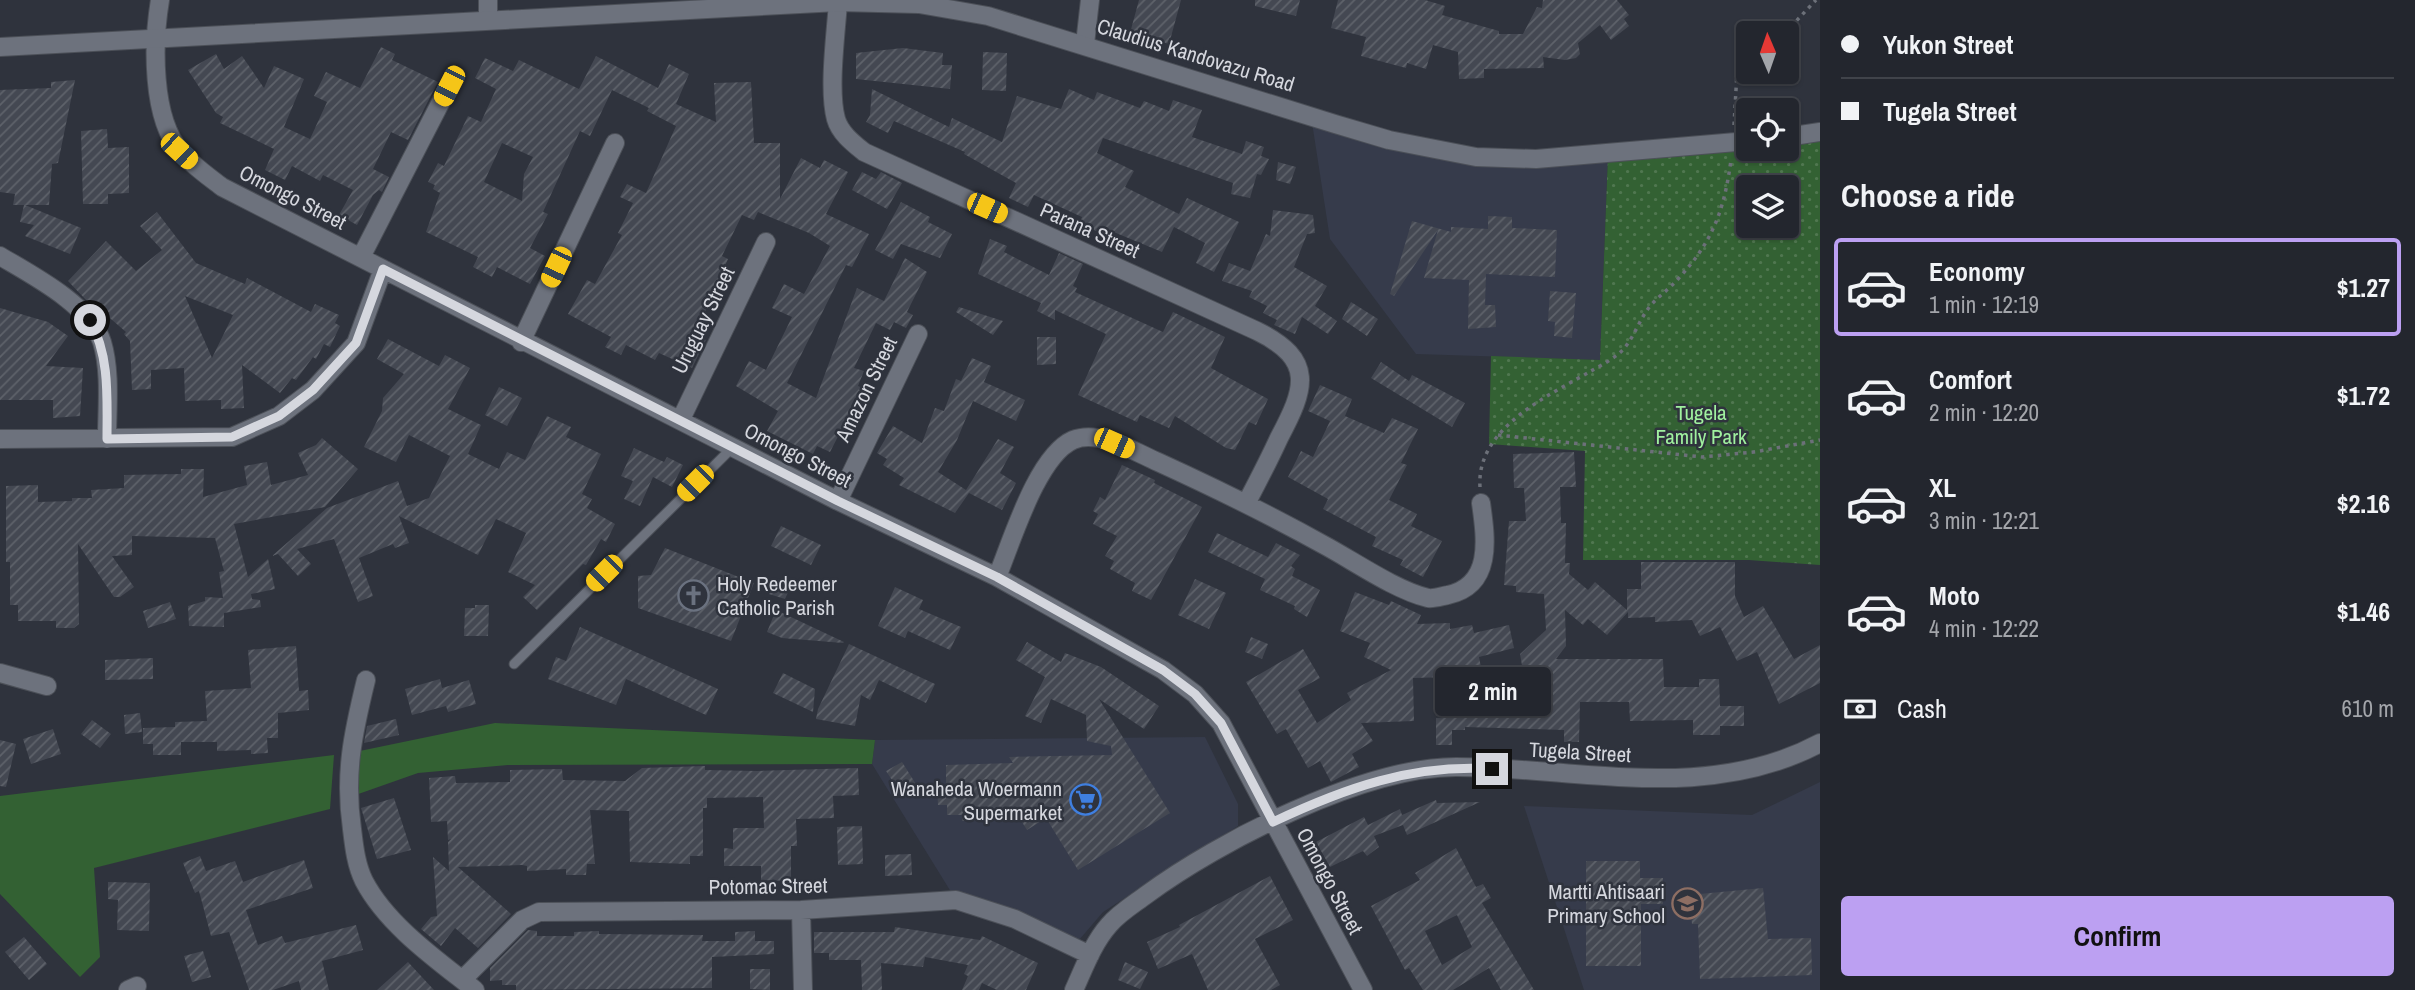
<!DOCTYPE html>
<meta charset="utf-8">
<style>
body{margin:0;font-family:"Archivo Narrow",sans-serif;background:#2b2e36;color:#f1f3f6;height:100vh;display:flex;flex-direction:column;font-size:26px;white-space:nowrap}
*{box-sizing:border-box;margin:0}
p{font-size:23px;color:#a3a5aa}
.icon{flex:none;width:38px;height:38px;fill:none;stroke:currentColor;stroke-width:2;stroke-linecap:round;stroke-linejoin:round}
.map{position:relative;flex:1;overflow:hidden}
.sheet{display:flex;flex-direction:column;background:#23262e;width:595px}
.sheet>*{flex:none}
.top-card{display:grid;align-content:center;height:154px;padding:0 21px;background:#23262e}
.needle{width:46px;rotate:358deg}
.fabs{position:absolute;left:1736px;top:21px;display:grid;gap:14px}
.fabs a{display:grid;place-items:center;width:63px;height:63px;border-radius:7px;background:#23262e;box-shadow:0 2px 5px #0004,0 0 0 2px #40434a;font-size:35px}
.end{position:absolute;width:32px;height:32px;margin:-16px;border:9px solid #d5d7de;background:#111;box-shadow:0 0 0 4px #111}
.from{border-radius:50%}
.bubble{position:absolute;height:49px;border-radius:7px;background:#23262e;box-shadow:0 2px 5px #0004,0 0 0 2px #40434a;font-size:23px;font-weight:800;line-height:49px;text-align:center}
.car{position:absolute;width:21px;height:42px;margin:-21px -10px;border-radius:9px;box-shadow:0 0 5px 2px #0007;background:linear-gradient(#f5c518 24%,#345 0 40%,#f5c518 0 76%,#345 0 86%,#f5c518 0)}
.top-card b{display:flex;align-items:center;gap:24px;height:66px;font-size:26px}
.top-card b+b{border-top:2px solid #40434a}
.top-card i{width:18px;height:18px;background:#f1f3f6}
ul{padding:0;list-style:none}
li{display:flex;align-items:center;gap:21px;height:98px;margin:0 14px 10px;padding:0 7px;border:4px solid transparent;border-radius:7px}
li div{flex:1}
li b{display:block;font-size:26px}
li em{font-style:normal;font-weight:800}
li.selected{border-color:#bca0f2}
li>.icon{width:63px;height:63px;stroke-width:1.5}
h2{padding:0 21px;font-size:32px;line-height:84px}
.pay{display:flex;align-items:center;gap:18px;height:77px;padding:0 21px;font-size:26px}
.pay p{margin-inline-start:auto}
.action{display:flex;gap:14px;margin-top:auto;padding:14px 21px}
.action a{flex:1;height:80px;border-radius:7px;background:#bca0f2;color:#111;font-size:28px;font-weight:800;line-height:80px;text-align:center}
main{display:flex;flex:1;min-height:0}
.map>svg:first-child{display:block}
.built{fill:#363b4b}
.grass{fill:#336133}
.park{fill:url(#park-dots);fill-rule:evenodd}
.building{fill:url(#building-hatch);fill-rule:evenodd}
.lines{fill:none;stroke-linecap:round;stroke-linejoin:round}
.service-casing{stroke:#4c5058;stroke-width:11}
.minor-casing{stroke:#4c5058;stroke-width:20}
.tertiary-casing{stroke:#4c5058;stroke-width:20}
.path{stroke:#6c7079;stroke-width:3.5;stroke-dasharray:3.5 5;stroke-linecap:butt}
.service{stroke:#6d727d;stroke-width:9}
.minor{stroke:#6d727d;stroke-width:18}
.tertiary{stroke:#6d727d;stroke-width:18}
.route{stroke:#d5d7de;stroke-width:9}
.labels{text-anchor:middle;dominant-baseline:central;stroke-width:5;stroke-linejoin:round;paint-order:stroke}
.street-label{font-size:21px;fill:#d5d7de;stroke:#2f333d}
.park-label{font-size:21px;fill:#a0f19f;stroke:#2f333d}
.poi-label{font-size:21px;fill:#d5d7de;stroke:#2f333d;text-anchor:end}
</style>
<main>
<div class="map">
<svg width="1820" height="990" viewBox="0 0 1820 990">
<defs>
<pattern id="park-dots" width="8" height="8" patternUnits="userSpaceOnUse" patternTransform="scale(1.75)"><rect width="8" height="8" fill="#336133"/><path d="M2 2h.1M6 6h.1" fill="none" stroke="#507750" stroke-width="1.8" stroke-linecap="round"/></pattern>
<pattern id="building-hatch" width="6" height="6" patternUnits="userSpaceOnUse" patternTransform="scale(1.75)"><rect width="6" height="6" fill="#444852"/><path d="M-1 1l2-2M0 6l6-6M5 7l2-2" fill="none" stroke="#5e626a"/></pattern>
</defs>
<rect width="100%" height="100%" fill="#2f333d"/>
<!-- built -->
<path class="built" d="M1311,116L1484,157L1608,155L1600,360L1416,354L1330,239Z
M1205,737L1238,804V826L1103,912L1073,947L956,900L872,764L875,740Z
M1820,782V990H1584L1524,806L1752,815Z"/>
<!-- grass -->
<path class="grass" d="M495,723L875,740L872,764L508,765L418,773L347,798L350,753Z
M334,755L330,809L94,868L100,957L80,977L0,894V796Z"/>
<!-- park -->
<path class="park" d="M1820,132V565L1749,560H1583L1585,451L1489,444L1491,356L1600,360L1608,155L1787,149V137ZM1748,187H1787V226H1748Z"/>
<!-- building -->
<path class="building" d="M1139,0H1181L1169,44L1130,33Z
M1255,0H1300L1296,16L1255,6Z
M1338,0H1425L1445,6L1442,15L1499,31V34H1523L1537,7L1542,8L1543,0H1617L1629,15L1624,19L1629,26L1611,40L1600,25L1578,43L1580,54L1576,58L1565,60L1543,57L1544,68L1484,69V78L1459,79L1458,52L1433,45L1426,69L1407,63L1406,68L1361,56L1366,37L1331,28Z
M381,47L395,54L392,60L438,82L408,140L391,132L373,169L389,177L382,192L379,190L373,195L357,225L339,215L353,190L323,175L320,181L292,166L285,180L265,170L274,149L220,123L223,117L216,113L188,70L216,54L224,69L242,56L264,88L274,66L304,79L284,127L310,139L327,102L314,96L326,72L360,88Z
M903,48L943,53L942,65H952L950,89L856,79V53Z
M983,52L1007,53L1006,91L982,90Z
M596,56L658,88L669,64L689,74L676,104L716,122L714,83L751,82L754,143H780V199L801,158L820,168L824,160L848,172L826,214L869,234L852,267L846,265L787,383L816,398L857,288L884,301L905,258L927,272L907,312L913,315L906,328L894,322L890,330L876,323L854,368L864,371L858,386L863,388L830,452L817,446L813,454L767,431L778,411L736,386L749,361L766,370L792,317L772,308L784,284L804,294L830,246L809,233L758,212L754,220L742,215L722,256L728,259L695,335L706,340L692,368L659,353L655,360L626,345L621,355L605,347L611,337L568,314L587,280L595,284L622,235L618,233L633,203L620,197L627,184L646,193L676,126L647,111L649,108L612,90L590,136L580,131L543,212L548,214L530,248L545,256L530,284L497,267L492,277L473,267L478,257L426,232L440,193L433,189L435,185L428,182L438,163L444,166L468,116L481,122L496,89L475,78L485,58L513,71L519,60L579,89ZM502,143L533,157L524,174L522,201L484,182Z
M75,80L58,163L52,164L49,205H25L81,228L70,254L25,236L34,225L20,222L24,205H13L15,194L0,192V90L51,88V82Z
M872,89L949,127L952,118L1002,142L1017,96L1061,109L1069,89L1094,100L1097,92L1140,108L1144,101L1169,111L1173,100L1202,110L1192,137L1242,154L1246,141L1264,147L1261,156L1269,159L1261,175L1257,174L1250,198L1231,194L1233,183L1103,138L1097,153L1134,171L1125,187L1179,214L1187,198L1239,222L1214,272L1196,263L1205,243L1174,227L1162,252L1104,228L1101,233L1079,224L1082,217L1034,195L1028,207L1009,198L1016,183L964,154L965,152L894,121L888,133L866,122L870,115Z
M107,129L108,148L129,147V193L108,194V204H83L81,131Z
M1278,162L1296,167L1290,184L1276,180Z
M862,172L876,179L881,172L902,183L887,209L852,190Z
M901,202L930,217L928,222L952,234L940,258L901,244L893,259L875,250Z
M1273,210L1313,215L1315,233L1307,234L1294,267L1327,286L1315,306L1337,321L1328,334L1302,317L1295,334L1274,325L1277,320L1263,313L1267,306L1249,297L1252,291L1222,281L1229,263L1250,271L1266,234L1270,236Z
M157,212L196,263L245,284L247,278L311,312L315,304L339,315L335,323L340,326L330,347L324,344L316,359L313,357L296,380L292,378L280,393L242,365L244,408L221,409V400L185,401L184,368L151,370V389L132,390L130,341L124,334L126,332L89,300L87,301L68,281L106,241L136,271L162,250L140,226ZM185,296L233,315L212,358Z
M1488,216L1512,217V228L1557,230L1555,277L1486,274L1485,305H1495L1496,327L1468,329L1469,280L1424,278L1438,230L1394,296L1390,294L1412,221L1451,232V227L1488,229Z
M990,239L1007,246L1004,252L1049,275L1059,253L1083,264L1073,286L1077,288L1075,292L1163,332L1173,312L1225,337L1211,368L1268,399L1256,425L1249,422L1235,450L1226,448L1175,416L1169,428L1140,415L1137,422L1078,395L1106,334L1055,310V320L1037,311L1041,303L978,274Z
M1550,291L1576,293L1572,338L1554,336L1555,322L1548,321Z
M1351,302L1378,319L1367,336L1342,319Z
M959,307L1003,321L993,335L956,312Z
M0,308L48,322L68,336L46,366L83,368L80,416L53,418V400H0Z
M1037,337H1056V364L1037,365Z
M388,339L439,366L445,355L470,368L448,409L481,425L468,454L499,469L507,452L525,460L547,416L571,427L566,437L601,454L582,494L592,499L587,508L615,524L606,542L601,539L586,565L583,564L537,610L523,597L535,585L508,572L526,533L496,519L478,555L399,516L409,543L395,548L393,544L359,558L373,596L358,602L334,539L297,549L311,564L298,576L278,554L272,556L327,508L398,481L407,506L429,498L450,456L409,435L396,462L364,447L382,411L383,398L404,374L377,359Z
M972,358L991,366L984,382L1025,400L1016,421L973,401L957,440L938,472L966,490L998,439L1014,447L1000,473L1016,483L1002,510L969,493L955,513L899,485L904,478L883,465L887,459L877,453L893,426L922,443L935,408L944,411L956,379L961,381Z
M1381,362L1409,381L1412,375L1465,403L1452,427L1371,378Z
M1320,385L1352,399L1345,416L1384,433L1392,418L1418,429L1401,463L1407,465L1389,500L1417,514L1411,526L1442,541L1423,577L1400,565L1403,560L1372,546L1376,537L1323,509L1328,499L1288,477L1301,451L1313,457L1330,421L1308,411Z
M499,387L522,398L507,426L485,415Z
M322,438L358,469L325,507L234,524L248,577L268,559L275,589L251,594L252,599L260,600L261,607L224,613V627L189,626L188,606L205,601V597L223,598L219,572L224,571L215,538L132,536V555L112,556L134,587L120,597H114L78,544L79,624L74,628H56V621H18V605H10V562H6V486L38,485V502L72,501V498H92L91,490L124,488V475L181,474V469H204L203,497L247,485L244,466L267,462L271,485L308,475L298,453L316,445Z
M634,448L664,462L667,457L683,465L672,487L653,477L640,506L624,499L633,481L621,476Z
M1574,452L1576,487H1560L1561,523H1566L1565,563H1570L1569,574L1588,590L1595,582L1627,610V589H1641V562H1735V596L1744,617L1763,606L1794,659L1820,645V683L1779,704L1757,652L1737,661L1720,627L1700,636L1692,620L1655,622V617L1628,618V612L1607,635L1588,619L1583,625L1565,610L1566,646L1556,659H1663L1664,687H1699V679H1719L1720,706H1744V726H1720V735H1693V720L1630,721L1629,702H1580L1579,742H1564V730L1465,727V730H1452V745H1436V718H1450V677L1413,678L1414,721L1361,723L1373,741L1352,754L1359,767L1331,782L1320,761L1308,768L1286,729L1277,734L1246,682L1303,649L1320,678L1298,690L1317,723L1351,700L1347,693L1391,670L1364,657L1370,643L1340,631L1355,592L1389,605L1391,601L1421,615L1417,624L1450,623V629L1472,625L1474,633L1509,625L1514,648L1479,657L1485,688H1526L1520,654L1546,630L1544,594L1516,592V586L1504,585L1509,521H1526L1524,488H1514L1513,454Z
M1122,465L1155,480L1154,483L1202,507L1151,600L1132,591L1135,583L1110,569L1114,561L1105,556L1117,536L1093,524L1098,514L1093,511L1100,497L1105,500Z
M781,526L821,545L811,565L771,546Z
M1217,533L1268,557L1276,543L1300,555L1291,566L1295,569L1292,576L1320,590L1307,617L1294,609L1295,606L1260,590L1265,579L1208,552Z
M665,548L754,583L731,641L638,608V576L651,575Z
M774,578L792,584L785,599L769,594Z
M1195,579L1226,593L1209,629L1178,615Z
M895,587L923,600L919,609L961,627L950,650L908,631L905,638L878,626Z
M170,602L176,619L148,628L143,611Z
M475,605H489L488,636H464L465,608H475Z
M776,610L844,642L843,643L782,638L767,632Z
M580,627L718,689L706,715L626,679L616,705L548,679L556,657L566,661Z
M1251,637L1268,644L1262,659L1245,652Z
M1027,642L1061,662L1065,653L1101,667L1159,706L1144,729L1099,699L1170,813L1078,870L1046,818L1027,830L1015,811L984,812V820L962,821V815H947V805H938L937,787H946V765L1013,763L1009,757L1112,755L1111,746L1087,741L1086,715L1051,699L1041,723L1025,716L1045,677L1016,660Z
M849,644L935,684L926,703L879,680L870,700L861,695L855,726L816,719L818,709Z
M296,646L299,691L308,690L309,710L278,713V738H267L268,753L251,754V750L217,751V742H181V755H153V744H143V728L175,727V722L207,721L205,691L251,688L248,650Z
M153,658V679L105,680V660Z
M783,673L815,689L813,712L773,693Z
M440,679L442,688L469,680L476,704L448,712L446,706L412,715L405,689Z
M140,713L142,732L125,734L124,715Z
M396,719L399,735L364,743L367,726Z
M92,720L111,734L100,748L81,734Z
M53,729L61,754L31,764L23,739Z
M0,740L16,744L6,787L0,786Z
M902,762L919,789L904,798L886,771Z
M705,766V770L757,771L858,768L859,795L833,796L834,818L796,819L797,846H791V881L761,880V866H724V848L733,849V828H764L763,797L707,798V808H703V856H690V864L630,862L629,811L590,810L595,864H587L586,875H566V869L527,871V866L522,865L458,867L511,914L478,948L455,928L441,946L421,929L431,917L437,916L433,857L449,871L448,842L451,839L448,840L447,821L431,822L429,778L455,776L456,783L510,782V770L562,769L563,780L625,781L642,768Z
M394,798L411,850L377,859L361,808Z
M1436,800L1437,803L1480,802L1407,835L1403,825L1374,836L1379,847L1367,856L1363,851L1330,867L1316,842L1364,817L1368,825L1400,809L1402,815Z
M862,826L863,864L838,865L837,827Z
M1456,848L1476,887L1483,884L1491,898L1482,903L1534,990H1501L1489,968L1453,990H1423L1409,968L1405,970L1371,906L1420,880L1415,873ZM1457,915L1472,947L1442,965L1425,931Z
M911,854L912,875L885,876V855Z
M200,856L206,871L235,861L243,882L304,860L313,888L246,910L258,945L282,936L285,943L356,925L363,950L322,961L329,990H301L299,981L273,990H249L229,932L211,936L199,891L195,893L183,863Z
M1586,861H1640V878H1663V904H1641V966H1586Z
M1270,876L1293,920L1255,939L1280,985L1271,990H1208L1192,954L1158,969L1147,942L1180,927L1179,925Z
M108,882L150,883L149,931L117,930L118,900L108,899Z
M1763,888L1768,939L1811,938L1812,975L1700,979L1698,924H1692L1689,895Z
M895,927L980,940L982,936L1038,963L1026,990H997L982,983L979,990H962L968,976L964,974L968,965L925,957L923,967L881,963L882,990H862L861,960H829V953H814V932H894Z
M528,930L537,931V936H574V932L599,931V934L703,935L702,941H735V932L755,931V941H774V954L712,957V988L516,990V985H502V980L490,981V968Z
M24,937L47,964L29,980L5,952Z
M203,951L211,977L192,982L184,956Z
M408,962L434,990H377Z
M1125,962L1148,972L1140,989L1118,980Z
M750,969H770V990L750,989Z"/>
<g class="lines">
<defs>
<path id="service" d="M514,664L733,447"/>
<path id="minor" d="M160,0C153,42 151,118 181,152C193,166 208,176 222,187L838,501L997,577L1163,670L1195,694L1221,723L1363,990
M838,2C836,33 828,90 836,119C840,133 853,143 864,152L1257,331C1316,360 1305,389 1279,438C1269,460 1258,481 1247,502
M488,20V0
M1085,44L1090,0
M0,256C32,275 90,305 102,342C111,372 107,408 107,439
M361,257L449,86
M521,342L615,143
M681,419L766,242
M0,439L232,437L279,416L313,390L356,343L383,269
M838,501L918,334
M997,577C1012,541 1037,456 1073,440C1099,429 1135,452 1158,462C1215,488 1270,515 1324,545C1354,561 1395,590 1428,598C1434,599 1442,596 1448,595C1493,585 1486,539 1481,503
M0,673L47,686
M366,680C353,733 344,774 352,829C354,846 356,865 364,881C387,925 437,960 475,990
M801,910L803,990
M462,980L522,920L539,912L801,910L956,900L1015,919L1090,955
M128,990L137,986
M1074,990C1084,968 1093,943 1109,925C1119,913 1134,904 1146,895C1219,841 1364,767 1456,767C1578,767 1706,804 1820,743"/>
<path id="tertiary" d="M0,47L838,2L919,4L988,16L1335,124L1389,140L1476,157L1536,159L1748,141
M1787,137L1820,132"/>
</defs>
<!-- service casing -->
<use href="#service" class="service-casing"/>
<!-- minor casing -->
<use href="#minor" class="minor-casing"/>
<!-- tertiary casing -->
<use href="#tertiary" class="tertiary-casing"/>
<!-- path -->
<path class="path" d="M1785,33L1816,0
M1734,125L1737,72L1748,59
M1498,435L1702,457L1754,452L1820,440
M1480,487C1476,428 1548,396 1591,371C1602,365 1619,356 1626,346C1636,333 1640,318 1651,305C1659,296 1669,289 1678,279C1713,241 1724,211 1731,160"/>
<!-- service -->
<use href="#service" class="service"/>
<!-- minor -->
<use href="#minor" class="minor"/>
<!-- tertiary -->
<use href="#tertiary" class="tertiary"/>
</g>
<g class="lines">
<!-- route -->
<path class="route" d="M90,320C110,357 107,397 107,439L232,437L279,416L313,390L356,343L383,269L838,501L997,577L1163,670L1195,694L1221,723L1273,822C1345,788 1412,764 1492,769"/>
</g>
<!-- icons -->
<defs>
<symbol id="church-ring" viewBox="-11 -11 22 22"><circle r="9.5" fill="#2f333d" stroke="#6b7280" stroke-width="1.5"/><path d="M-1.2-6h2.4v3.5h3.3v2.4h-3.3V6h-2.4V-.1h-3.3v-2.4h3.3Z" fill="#6b7280"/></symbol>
<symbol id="supermarket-ring" viewBox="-11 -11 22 22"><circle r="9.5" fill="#2f333d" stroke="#3f7fe0" stroke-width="1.5"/><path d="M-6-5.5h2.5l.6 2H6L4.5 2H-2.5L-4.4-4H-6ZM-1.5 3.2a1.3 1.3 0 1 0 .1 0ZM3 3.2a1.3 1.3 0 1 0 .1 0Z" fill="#3f7fe0"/></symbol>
<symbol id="school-ring" viewBox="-11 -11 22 22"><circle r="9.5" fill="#2f333d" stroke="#8d6e63" stroke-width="1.5"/><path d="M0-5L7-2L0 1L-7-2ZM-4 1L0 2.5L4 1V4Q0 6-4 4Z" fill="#8d6e63"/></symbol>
</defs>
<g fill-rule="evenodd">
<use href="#church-ring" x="676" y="578" width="35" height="35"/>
<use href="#supermarket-ring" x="1068" y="782" width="35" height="35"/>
<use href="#school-ring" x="1670" y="886" width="35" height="35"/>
</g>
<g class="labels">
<!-- street labels -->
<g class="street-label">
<text transform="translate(1196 55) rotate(17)">Claudius Kandovazu Road</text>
<text transform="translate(293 197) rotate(27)">Omongo Street</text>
<text transform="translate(1090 230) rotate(24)">Parana Street</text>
<text transform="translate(703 320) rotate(-64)">Uruguay Street</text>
<text transform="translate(866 389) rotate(-64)">Amazon Street</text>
<text transform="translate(798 455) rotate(27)">Omongo Street</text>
<text transform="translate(1580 752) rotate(3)">Tugela Street</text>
<text transform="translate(1330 881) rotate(62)">Omongo Street</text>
<text transform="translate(768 886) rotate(-1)">Potomac Street</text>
</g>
<!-- park labels -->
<g class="park-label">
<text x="1701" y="412">Tugela<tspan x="1701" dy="24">Family Park</tspan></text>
</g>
<!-- poi labels -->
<g class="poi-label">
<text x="717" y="583" text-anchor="start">Holy Redeemer<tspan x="717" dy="24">Catholic Parish</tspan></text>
<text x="1062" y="788">Wanaheda Woermann<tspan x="1062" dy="24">Supermarket</tspan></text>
<text x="1665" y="891">Martti Ahtisaari<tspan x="1665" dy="24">Primary School</tspan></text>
</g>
</g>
</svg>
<div class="fabs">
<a><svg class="needle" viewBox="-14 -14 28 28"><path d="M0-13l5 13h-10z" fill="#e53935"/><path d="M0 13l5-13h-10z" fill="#a3a5aa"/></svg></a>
<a><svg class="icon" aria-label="locate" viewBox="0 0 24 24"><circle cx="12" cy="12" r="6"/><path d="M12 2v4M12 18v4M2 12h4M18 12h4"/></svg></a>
<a><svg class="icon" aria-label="layers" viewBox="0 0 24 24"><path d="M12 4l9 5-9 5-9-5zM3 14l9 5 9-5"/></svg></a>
</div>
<i class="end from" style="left:90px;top:320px"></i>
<i class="end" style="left:1492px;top:769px"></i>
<div class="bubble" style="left:1435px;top:667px;width:116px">2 min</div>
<i class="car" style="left:449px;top:86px;rotate:207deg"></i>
<i class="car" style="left:179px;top:151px;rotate:133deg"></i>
<i class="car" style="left:987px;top:208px;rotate:114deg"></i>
<i class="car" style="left:556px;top:267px;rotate:205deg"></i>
<i class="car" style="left:1114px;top:443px;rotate:114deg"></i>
<i class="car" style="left:695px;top:483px;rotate:225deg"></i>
<i class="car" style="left:604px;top:573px;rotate:225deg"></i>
</div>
<section class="sheet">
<div class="top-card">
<b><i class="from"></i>Yukon Street</b>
<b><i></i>Tugela Street</b>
</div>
<h2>Choose a ride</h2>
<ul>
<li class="selected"><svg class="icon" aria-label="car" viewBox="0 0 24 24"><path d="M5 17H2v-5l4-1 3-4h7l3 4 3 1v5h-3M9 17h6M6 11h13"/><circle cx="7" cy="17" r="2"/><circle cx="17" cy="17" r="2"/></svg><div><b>Economy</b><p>1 min · 12:19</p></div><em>$1.27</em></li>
<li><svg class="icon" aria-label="car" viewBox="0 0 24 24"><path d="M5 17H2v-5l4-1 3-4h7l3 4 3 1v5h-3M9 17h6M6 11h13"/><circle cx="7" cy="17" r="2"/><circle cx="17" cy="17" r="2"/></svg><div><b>Comfort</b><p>2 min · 12:20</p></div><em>$1.72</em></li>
<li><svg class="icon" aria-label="car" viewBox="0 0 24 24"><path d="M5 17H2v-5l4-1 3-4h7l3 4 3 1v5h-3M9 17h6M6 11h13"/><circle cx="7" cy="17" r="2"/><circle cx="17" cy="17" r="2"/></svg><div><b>XL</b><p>3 min · 12:21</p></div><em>$2.16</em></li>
<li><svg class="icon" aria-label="car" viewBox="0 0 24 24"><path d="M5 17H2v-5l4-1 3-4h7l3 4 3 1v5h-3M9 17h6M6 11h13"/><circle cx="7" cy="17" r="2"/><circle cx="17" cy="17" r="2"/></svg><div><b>Moto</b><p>4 min · 12:22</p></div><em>$1.46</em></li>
</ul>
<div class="pay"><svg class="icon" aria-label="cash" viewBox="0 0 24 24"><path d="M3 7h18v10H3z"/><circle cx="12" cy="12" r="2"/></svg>Cash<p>610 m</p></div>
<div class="action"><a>Confirm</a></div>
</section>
</main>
